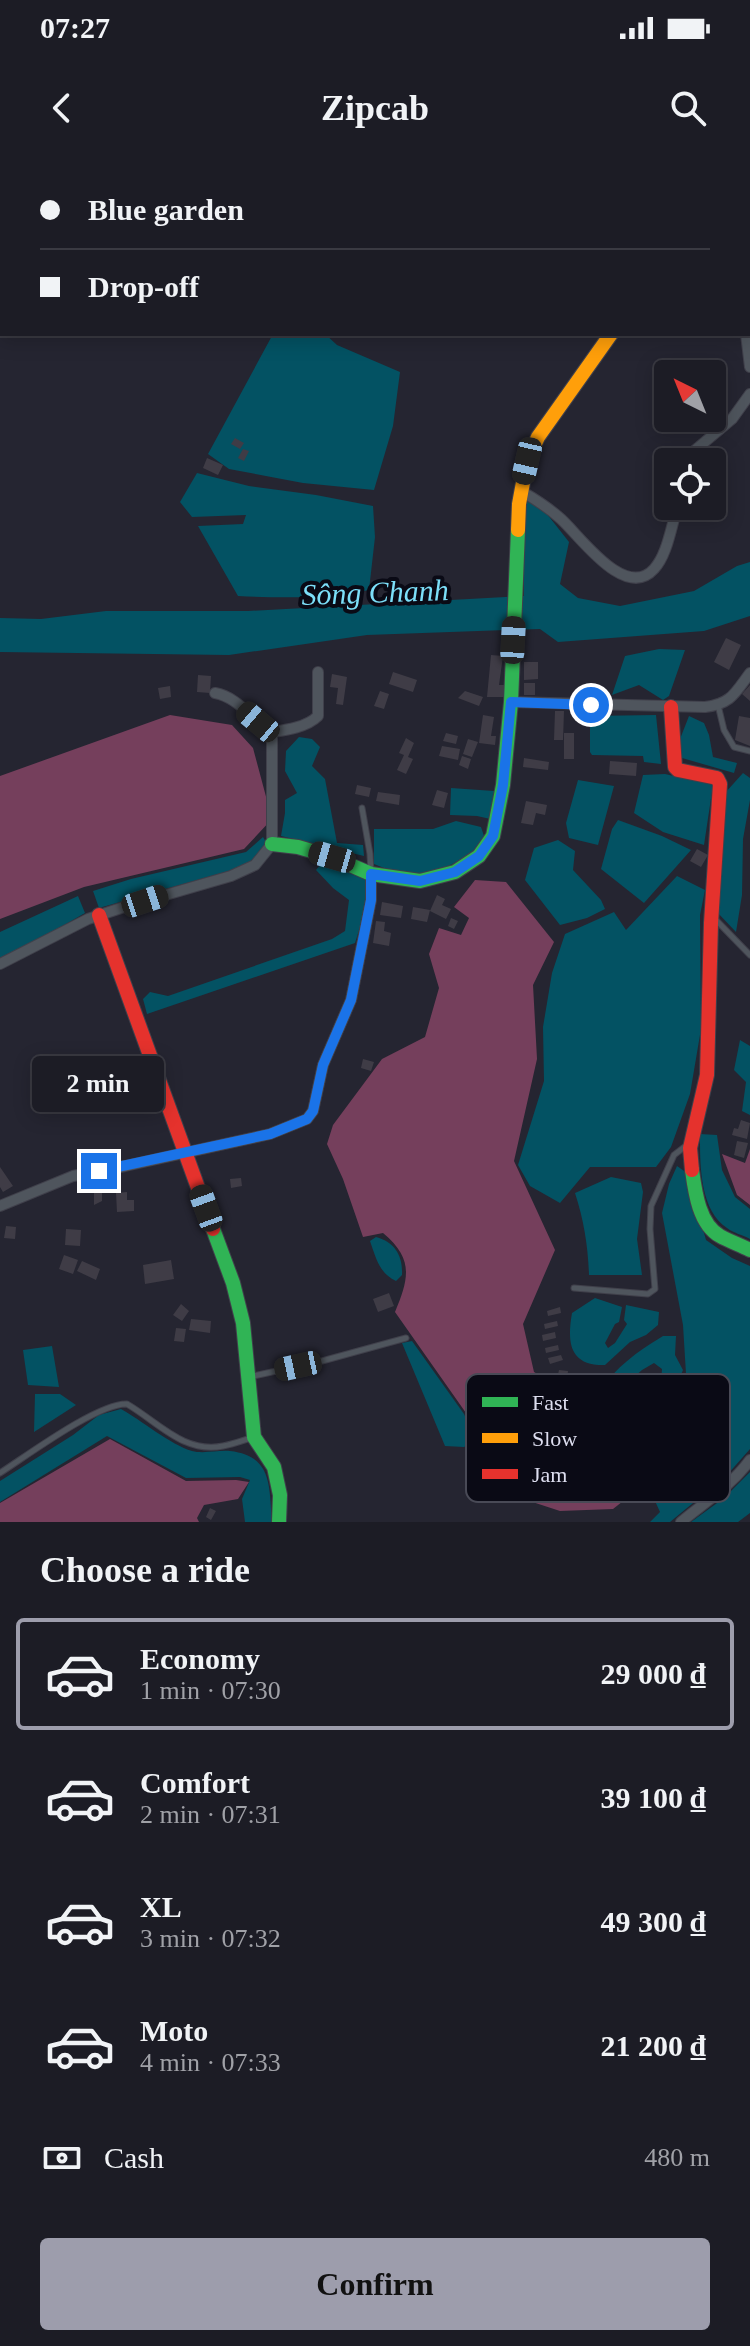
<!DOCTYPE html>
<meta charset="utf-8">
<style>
body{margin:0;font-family:Georgia,serif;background:#292932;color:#f1f3f6;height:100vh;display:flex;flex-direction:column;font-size:30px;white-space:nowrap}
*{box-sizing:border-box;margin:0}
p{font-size:26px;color:#a0a1a7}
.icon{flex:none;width:44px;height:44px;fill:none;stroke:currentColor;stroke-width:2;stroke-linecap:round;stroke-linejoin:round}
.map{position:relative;height:1362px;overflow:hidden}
.side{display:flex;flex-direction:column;background:#1c1c25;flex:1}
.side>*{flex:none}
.banner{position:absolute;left:0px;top:0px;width:750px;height:176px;box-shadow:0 4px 20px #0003,0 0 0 2px #3a3a42;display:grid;align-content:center;height:176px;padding:0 40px;background:#1c1c25}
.needle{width:52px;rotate:317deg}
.tools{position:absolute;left:654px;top:200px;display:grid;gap:16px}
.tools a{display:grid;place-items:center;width:72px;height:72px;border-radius:8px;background:#1c1c25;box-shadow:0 4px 20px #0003,0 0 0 2px #3a3a42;font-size:40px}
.end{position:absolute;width:36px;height:36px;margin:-18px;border:10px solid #1a73e8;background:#fff;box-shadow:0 0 0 4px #fff}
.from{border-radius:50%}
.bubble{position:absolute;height:56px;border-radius:8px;background:#1c1c25;box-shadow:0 4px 20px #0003,0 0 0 2px #3a3a42;font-size:26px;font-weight:600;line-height:56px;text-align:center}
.car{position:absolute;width:24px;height:48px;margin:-24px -12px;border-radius:10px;box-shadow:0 0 6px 2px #0007;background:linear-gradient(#222 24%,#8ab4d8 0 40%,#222 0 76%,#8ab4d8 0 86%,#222 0)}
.banner b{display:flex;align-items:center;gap:28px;height:76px;font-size:30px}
.banner b+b{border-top:2px solid #3a3a42}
.banner i{width:20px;height:20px;background:#f1f3f6}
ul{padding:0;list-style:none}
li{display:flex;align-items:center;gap:24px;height:112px;margin:0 16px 12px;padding:0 24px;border:4px solid transparent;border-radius:8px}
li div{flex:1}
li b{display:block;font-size:30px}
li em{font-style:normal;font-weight:600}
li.current{border-color:#9d9dac}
li>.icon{width:72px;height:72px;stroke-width:1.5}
h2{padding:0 40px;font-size:36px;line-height:96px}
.pay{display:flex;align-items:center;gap:20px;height:88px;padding:0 40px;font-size:30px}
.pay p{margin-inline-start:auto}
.primary-button{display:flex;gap:16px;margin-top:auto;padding:16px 40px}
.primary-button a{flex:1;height:92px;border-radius:8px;background:#9d9dac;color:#111;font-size:32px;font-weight:600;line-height:92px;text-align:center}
.status{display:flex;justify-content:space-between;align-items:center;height:56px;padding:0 40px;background:#1c1c25;direction:ltr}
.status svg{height:22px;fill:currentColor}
header{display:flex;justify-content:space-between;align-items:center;height:104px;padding:0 40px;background:#1c1c25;font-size:36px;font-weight:600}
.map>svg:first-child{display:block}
.forest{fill:#753f5c}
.water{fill:#035263}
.building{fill:#3f3c46}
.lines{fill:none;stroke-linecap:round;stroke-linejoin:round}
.lane-casing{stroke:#40404b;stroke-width:7}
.street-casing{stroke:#40404b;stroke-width:12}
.fast-casing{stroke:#40404b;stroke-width:16}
.slow-casing{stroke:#40404b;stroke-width:16}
.jam-casing{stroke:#40404b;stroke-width:16}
.lane{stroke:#4f555d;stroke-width:5}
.street{stroke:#4f555d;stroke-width:10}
.fast{stroke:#30b455;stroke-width:14}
.slow{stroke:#ff9f0a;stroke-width:14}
.jam{stroke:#e5322d;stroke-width:14}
.route{stroke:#1a73e8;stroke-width:10}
.labels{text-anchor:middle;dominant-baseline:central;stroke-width:8;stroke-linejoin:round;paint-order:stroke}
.water-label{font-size:30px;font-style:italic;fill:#7cdff9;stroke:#0a0a15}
.key{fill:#0a0a15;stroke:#494a56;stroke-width:2}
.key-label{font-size:22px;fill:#dddeef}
</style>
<div class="status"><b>07:27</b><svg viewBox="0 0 49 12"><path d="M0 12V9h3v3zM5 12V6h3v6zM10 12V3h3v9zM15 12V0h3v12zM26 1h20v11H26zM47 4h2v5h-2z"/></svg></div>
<header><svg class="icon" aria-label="back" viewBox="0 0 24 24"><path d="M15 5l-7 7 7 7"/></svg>Zipcab<svg class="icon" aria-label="search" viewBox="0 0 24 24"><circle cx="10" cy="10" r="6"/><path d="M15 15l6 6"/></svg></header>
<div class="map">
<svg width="750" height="1362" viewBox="0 0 750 1362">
<rect width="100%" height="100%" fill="#252531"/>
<!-- forest -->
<path class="forest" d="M170,555L232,565L253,588L272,659L244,689L84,727L0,759V616Z
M475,720L506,722L554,782L533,825L537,899L514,1001L555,1090L523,1164L534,1212L585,1242L629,1230L655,1316L613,1349L560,1351L490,1328L487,1294L466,1253L395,1152C409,1118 414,1099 383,1073L363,1077L343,1019L327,984L333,965L382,899L425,877L439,828L429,794L439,768L461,775L469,758L454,747Z
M750,989V1045L737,1035L722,994L745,1003Z
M110,1279L186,1321L236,1320L249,1322L238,1339L204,1345L197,1358L199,1362H0V1343Z"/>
<!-- water -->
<path class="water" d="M273,174H325L337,185L400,212L393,266L374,330L303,323L229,309L208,294Z
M197,313L249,326L316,335L373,346L375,377L369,430C326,439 282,438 238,436L198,366L243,364L246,355L192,357L180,342Z
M524,339L547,354L569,382L560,424L578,438L620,446L694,431L737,406L750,402V456L704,471L558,482L540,469L506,470L367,475L229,495L0,492V458L41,459L106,451H248L524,436Z
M659,489L685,490L669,536L663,540L639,525L612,535L625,496Z
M656,555L661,604L644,602L643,596L592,595L590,592V556Z
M689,556L704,563L709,575L713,597L737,603L734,613L682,598L680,579Z
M299,577L312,579L320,587L312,606L325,619L337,683L363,685L364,696L281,676L285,653V640L297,633L285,611L286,591Z
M743,613L750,618V640L743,679L742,735L736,772L717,752L720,732L725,633Z
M665,614L713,625L704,685L663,672L634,653L643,615Z
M578,620L614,626L598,685L569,678L566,663Z
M451,628L494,631L498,634L495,660L477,656L450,655Z
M618,660L662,676L691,690L644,743L601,709L612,669Z
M456,661L481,667L484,676L480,688C458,701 431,720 404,714C394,712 384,708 374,704V669H433Z
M263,677L266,682L259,696L239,708L99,748L93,731L131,719L246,692Z
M558,680L575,691L573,710L601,740L605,749L587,758L560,765L525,720L534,688Z
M321,704L365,717L367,745L355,783L147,854L143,839L150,832L168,836L332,779L345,771L349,740L333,728L316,710Z
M677,716L705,730L700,755L701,869L690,934L671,987L656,1007H590L560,1043L530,1026L518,1005L544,921L543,867L552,813L565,774L614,752L626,770Z
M78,736L85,753L0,802V772Z
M740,880L750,886V955L742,951L746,922L734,910Z
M700,974L717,975L722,1010L735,1037L750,1049V1079C743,1075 733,1073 727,1068C699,1050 700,1002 700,974Z
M677,1006L687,1013L706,1080L732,1098L750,1106V1289L727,1315L670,1362H650L660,1352L650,1330L661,1309L680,1248L686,1214L683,1165L662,1053L669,1024Z
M611,1017L641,1023L643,1032L637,1079L642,1115H589C588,1086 584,1061 575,1033Z
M376,1077C395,1082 403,1096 402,1115L396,1121C379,1113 376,1098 370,1081Z
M595,1138L622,1147L619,1162L615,1164L605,1183L608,1188L615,1183L627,1164L624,1160L626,1145L659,1152L658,1165L646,1175L630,1182L605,1205C569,1206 567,1182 572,1153Z
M663,1176H676L675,1195L683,1210L676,1226L661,1222L662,1209L654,1203L642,1210L623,1227L598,1232C618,1206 635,1193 663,1176Z
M412,1181L464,1254L476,1280L464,1287L445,1286L402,1183Z
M52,1186L59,1227L28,1225L23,1190Z
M35,1234H60L76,1245L34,1272Z
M121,1249C141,1260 171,1285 192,1291C203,1294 218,1290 230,1291C273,1296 269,1327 272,1362H245L242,1339L250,1320L240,1317L186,1318L107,1276L0,1342V1321L73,1275L99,1255Z
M750,1312V1353L738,1362H691L724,1338Z"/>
<!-- building -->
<path class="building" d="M235,278L244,283L240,289L231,284Z
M243,289L249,291L244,301L238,298Z
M207,298L223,305L218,315L203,308Z
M726,478L741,485L729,510L714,502Z
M491,495L503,496L499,525H509V537H487Z
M524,502H538V519L524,520Z
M393,512L417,520L413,532L389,524Z
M332,514L347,517L343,545L336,544L338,528L330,527Z
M198,515L211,516L210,533L197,532Z
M524,523H535V535H524Z
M750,525V541L742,534Z
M170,526L171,537L160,539L158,528Z
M380,531L389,534L384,549L374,546Z
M465,531L483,537L479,546L458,538Z
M555,551H564L563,580H554Z
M483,555L494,557L491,576H496L495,585L479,583Z
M739,556L750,558V586L735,580Z
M446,573L458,576L456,584L443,581Z
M564,573H574V599H564Z
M406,578L414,583L408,597L413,599L406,614L397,610L404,595L399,593Z
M468,579L478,582L472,597L463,594Z
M442,586L460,589L458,600L439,596Z
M462,596L471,599L468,609L459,605Z
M524,598L549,602L548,610L523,607Z
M610,601L637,603L636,616L609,614Z
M357,625L371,628L369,637L355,634Z
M437,630L448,633L444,648L432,645Z
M378,632L400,635L399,645L376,641Z
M526,641L547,645L545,655L536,653L533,665L521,663Z
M697,689L708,695L701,707L690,701Z
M437,735L445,739L442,745L451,749L446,759L430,751Z
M382,742L403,746L401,758L380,755Z
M413,747L430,750L427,762L411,759Z
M451,758L458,761L454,769L448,766Z
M376,761L385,762L384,771L391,773L389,786L373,783Z
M363,899L374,902L371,911L361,908Z
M741,960L750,963L747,979L732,975L734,968L738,969Z
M737,981L748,983L744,998L734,995Z
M0,1007L13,1026L3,1032L0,1027Z
M241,1018L242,1026L231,1028L230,1019Z
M102,1032V1041L94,1045V1033Z
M127,1032V1040H134V1051L117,1052L116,1033Z
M6,1066L16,1067L15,1079L4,1078Z
M66,1069L81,1070L80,1086L65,1085Z
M64,1095L78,1100L73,1114L59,1109Z
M171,1100L174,1119L145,1124L143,1105Z
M82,1101L100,1109L96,1120L77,1111Z
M389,1133L394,1146L378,1152L373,1139Z
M181,1144L189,1151L182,1161L173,1155Z
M560,1147L561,1153L548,1156L547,1151Z
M191,1159L211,1161L210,1173L189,1170Z
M557,1161L558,1166L545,1169L544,1164Z
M176,1168L186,1169L184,1182L174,1181Z
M555,1172L556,1178L543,1181L542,1175Z
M558,1185L559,1190L546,1193L545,1188Z
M561,1195L563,1200L550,1204L548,1198Z
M559,1210L568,1211L566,1226L556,1224Z
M575,1213L584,1215L581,1229L572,1228Z
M210,1348L216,1351L211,1360L206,1357Z"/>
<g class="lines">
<defs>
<path id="lane" d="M718,545L724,570L734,587L750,591
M362,648L370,694L371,713
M715,759L750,795
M574,1128L648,1134L655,1129L650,1069L651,1046L674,995L687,985
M249,1217L322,1201L406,1178
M0,1313C28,1295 98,1243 127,1244C158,1262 184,1294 223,1286C234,1284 244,1280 254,1277"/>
<path id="street" d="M249,2L250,0
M748,132H750
M746,174L750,207
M688,302L694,291L732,259L750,234
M521,331C535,339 549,348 561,359C580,376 625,441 654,409C668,394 671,365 678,346
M215,533C238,537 252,560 272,572C287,570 307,567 318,556V512
M511,542L705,547C731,544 735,533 750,513
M0,804L88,759L124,747L231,716L255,705L272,684V572
M0,1046L73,1016L125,1006L270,974L307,959L313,951L323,905L351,840L371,740V714
M681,1362C705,1342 731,1326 750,1300"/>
<path id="fast" d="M650,0L655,2
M748,40H750
M272,684L298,687L332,697L371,714L420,721L455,712L479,696L493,676L503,625L511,542L518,370
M692,1010C695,1032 699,1064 720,1076C729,1081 740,1085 750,1090
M213,1069L233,1123L243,1163L254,1277L274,1307L280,1335L279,1362"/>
<path id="slow" d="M518,370L519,344L527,301L538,277L611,174"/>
<path id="jam" d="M671,547L675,607L678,610L717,618L720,624L711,763L707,915L690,988L692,1010
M99,755L213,1069"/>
</defs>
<!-- lane casing -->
<use href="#lane" class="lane-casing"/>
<!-- street casing -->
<use href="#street" class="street-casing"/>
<!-- fast casing -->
<use href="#fast" class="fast-casing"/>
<!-- slow casing -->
<use href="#slow" class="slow-casing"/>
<!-- jam casing -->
<use href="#jam" class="jam-casing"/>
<!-- lane -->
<use href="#lane" class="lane"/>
<!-- street -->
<use href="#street" class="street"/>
<!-- fast -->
<use href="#fast" class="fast"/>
<!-- slow -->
<use href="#slow" class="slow"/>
<!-- jam -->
<use href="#jam" class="jam"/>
</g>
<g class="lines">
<!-- route -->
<path class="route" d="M99,1011L270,974L307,959L313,951L323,905L351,840L371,740V714L420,721L455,712L479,696L493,676L503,625L511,542L591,545"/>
</g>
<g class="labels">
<!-- water labels -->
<g class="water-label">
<text transform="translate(375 432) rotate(-2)">Sông Chanh</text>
</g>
</g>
<!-- legend -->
<rect x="466" y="1214" width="264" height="128" rx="12" class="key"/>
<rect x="482" y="1237" width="36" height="10" fill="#30b455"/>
<rect x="482" y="1273" width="36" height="10" fill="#ff9f0a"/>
<rect x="482" y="1309" width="36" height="10" fill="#e5322d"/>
<g class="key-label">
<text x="532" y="1250">Fast</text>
<text x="532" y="1286">Slow</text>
<text x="532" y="1322">Jam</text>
</g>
</svg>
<div class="tools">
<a><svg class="needle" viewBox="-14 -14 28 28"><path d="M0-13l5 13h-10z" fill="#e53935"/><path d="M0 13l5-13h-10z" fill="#a0a1a7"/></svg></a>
<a><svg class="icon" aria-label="locate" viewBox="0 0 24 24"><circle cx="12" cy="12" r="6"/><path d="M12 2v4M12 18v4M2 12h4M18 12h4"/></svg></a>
</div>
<i class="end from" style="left:591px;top:545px"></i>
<i class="end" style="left:99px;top:1011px"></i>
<div class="bubble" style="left:32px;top:896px;width:132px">2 min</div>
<i class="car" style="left:527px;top:301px;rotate:193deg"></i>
<i class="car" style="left:513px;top:480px;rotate:3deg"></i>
<i class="car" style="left:258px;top:562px;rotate:310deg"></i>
<i class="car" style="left:332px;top:697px;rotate:286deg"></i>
<i class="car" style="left:145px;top:741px;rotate:72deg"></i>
<i class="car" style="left:206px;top:1048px;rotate:340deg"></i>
<i class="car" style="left:298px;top:1206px;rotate:258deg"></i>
<div class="banner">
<b><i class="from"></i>Blue garden</b>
<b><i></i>Drop-off</b>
</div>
</div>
<section class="side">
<h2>Choose a ride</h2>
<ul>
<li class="current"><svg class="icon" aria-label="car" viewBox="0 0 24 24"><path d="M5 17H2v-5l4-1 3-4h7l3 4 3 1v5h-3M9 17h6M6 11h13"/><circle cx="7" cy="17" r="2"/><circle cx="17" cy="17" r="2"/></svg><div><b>Economy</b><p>1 min · 07:30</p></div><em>29 000 ₫</em></li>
<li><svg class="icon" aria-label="car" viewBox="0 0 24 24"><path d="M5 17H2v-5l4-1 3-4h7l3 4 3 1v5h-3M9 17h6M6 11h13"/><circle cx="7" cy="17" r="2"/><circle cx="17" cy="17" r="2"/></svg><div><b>Comfort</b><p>2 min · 07:31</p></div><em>39 100 ₫</em></li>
<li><svg class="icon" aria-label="car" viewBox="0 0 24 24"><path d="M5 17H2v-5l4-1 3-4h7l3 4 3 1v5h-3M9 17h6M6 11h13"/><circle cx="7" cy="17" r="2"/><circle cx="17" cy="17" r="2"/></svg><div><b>XL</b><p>3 min · 07:32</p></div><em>49 300 ₫</em></li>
<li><svg class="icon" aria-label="car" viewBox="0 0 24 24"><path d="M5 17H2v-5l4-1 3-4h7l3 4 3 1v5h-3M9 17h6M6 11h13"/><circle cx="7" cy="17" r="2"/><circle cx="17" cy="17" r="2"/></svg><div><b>Moto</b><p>4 min · 07:33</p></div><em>21 200 ₫</em></li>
</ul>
<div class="pay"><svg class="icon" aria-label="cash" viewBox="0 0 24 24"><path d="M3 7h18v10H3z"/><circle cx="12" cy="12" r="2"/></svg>Cash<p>480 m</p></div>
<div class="primary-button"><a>Confirm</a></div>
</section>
